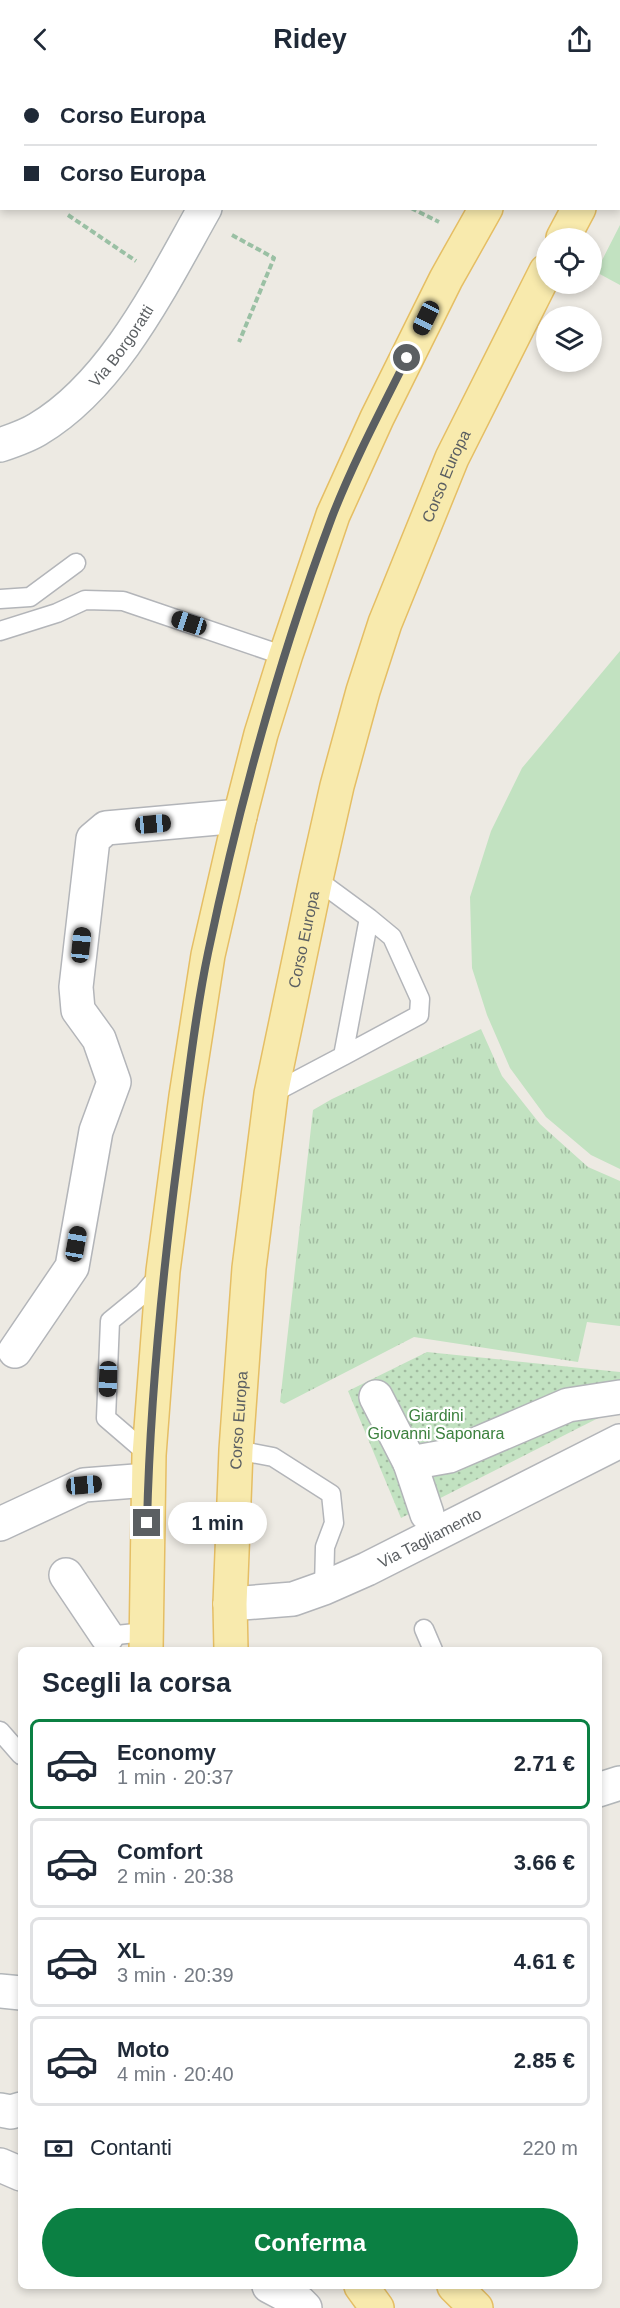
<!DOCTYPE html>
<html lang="it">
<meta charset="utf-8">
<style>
body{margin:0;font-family:Arial,sans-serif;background:#f6f6f7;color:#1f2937;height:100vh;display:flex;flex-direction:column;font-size:22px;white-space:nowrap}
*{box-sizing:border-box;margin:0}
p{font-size:20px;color:#747a83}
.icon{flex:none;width:33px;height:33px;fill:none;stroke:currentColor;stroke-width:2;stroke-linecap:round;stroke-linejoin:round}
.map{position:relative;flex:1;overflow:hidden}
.drawer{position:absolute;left:18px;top:1569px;width:584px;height:642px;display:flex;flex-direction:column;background:#fff;border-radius:9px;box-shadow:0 3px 9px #0003}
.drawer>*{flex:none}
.banner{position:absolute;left:0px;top:0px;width:621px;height:132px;box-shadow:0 3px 9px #0003;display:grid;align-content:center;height:132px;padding:0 24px;background:#fff}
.fabs{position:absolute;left:536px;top:150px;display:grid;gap:12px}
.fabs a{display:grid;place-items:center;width:66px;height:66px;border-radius:50%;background:#fff;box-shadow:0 3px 9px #0003;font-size:30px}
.end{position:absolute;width:27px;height:27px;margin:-14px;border:8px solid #5b5f62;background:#fff;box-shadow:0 0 0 3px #fff}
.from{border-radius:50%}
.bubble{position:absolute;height:42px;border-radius:21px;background:#fff;box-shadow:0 3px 9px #0003;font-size:20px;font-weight:800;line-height:42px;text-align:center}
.car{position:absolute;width:18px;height:36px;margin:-18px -9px;border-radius:8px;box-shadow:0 0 4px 2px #0007;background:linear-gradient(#222 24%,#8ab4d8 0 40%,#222 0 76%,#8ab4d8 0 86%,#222 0)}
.banner b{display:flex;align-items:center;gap:21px;height:57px;font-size:22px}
.banner b+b{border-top:2px solid #e0e1e3}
.banner i{width:15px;height:15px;background:#1f2937}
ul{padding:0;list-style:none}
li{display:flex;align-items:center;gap:18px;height:90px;margin:0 12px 9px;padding:0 12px;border:3px solid #e0e1e3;border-radius:9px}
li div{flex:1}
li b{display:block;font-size:22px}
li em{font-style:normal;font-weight:800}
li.current{border-color:#0b8043}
li>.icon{width:54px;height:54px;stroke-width:1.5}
h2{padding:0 24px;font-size:27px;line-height:72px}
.pay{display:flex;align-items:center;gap:15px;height:66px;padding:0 24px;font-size:22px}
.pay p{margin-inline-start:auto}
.primary-button{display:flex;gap:12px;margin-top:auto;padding:12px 24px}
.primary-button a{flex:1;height:69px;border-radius:36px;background:#0b8043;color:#fff;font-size:24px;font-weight:800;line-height:69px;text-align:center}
header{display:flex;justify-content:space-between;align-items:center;height:78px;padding:0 24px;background:#fff;font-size:27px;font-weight:800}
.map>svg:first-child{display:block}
.grass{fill:#c2e2c1}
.park{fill:url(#park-tufts)}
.garden{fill:url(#garden-dots)}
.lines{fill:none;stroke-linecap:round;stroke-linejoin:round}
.lane-casing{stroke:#b3b5b9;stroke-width:21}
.street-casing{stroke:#b3b5b9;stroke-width:36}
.secondary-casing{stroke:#b2b6b9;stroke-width:36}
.primary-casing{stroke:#e5be64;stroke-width:36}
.path{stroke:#9ac0a4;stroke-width:4;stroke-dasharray:6 3;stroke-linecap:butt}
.lane{stroke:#fff;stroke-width:18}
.street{stroke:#fff;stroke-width:33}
.secondary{stroke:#fff;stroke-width:33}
.primary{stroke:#f8eaad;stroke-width:33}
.route{stroke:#5b5f62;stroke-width:8}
.labels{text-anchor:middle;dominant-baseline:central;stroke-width:4.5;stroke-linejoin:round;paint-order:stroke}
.street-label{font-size:16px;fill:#5b5f62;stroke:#fff}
.park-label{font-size:16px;fill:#3c813e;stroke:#fff}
</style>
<header><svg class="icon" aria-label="back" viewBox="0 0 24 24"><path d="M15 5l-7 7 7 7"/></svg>Ridey<svg class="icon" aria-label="share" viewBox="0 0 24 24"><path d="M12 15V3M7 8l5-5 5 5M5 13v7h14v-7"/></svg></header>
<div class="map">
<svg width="620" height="2230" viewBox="0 0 620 2230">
<defs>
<pattern id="park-tufts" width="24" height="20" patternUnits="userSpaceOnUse" patternTransform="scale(1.5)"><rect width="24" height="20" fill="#c2e2c1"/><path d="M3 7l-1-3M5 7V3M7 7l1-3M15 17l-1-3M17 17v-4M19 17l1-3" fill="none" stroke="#a1baa0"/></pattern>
<pattern id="garden-dots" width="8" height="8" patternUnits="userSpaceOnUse" patternTransform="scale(1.5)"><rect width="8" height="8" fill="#c2e2c1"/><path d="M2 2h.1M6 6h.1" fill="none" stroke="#a1baa0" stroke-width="1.8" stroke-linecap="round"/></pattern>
</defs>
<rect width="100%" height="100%" fill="#edeae3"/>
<!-- grass -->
<path class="grass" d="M620,147V207L596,194Z
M620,573V1091L591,1077L546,1039L510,990L487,937L472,890L470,819L491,753L522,690Z"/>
<!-- park -->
<path class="park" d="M481,951L502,998L540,1046L588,1089L620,1103V1248L587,1244L578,1284L414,1259L284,1326L280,1324L313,1032L332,1021Z"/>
<!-- garden -->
<path class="garden" d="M427,1274L620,1294V1329L401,1440L348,1313Z"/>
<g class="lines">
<defs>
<path id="lane" d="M0,521L30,519L76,485
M0,553L57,535L85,522L123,523L273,574L286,576
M343,978L419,937L420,921L392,859L369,840
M271,1016L343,978L369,840L316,801
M236,1372L273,1379L331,1416L334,1445L325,1469L324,1510
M149,1377L106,1340L110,1243L143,1216L160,1196
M424,1551L433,1572
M109,1566L107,1558L145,1554
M0,1653L21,1677"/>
<g id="street">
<path d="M156,0L158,2"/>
<path d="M15,1273L72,1189L96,1053L114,1004L99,961L78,932L76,909L93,761L106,750L240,738"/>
<path d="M376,1319L410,1385L449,1378L568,1327L620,1319"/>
<path d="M410,1385L427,1436"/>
<path d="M0,1446L84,1407L148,1402"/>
<path d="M66,1497L107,1558"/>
<path id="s1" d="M230,1526L293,1521L324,1510L367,1491L620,1363"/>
<path d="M0,2087L21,2096"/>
<path d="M269,2208L299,2224L305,2230"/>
</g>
<g id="secondary">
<path d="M278,2L279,0"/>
<path id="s2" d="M0,367C12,363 27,358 38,351C114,306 162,206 205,130"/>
<path d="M598,1712L620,1705"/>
<path d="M0,1913L21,1915"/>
<path d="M0,2032L11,2034L21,2031"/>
</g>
<g id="primary">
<path d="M556,2L557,0"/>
<path d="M620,51V50"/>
<path d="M563,160L579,130"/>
<path d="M146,1572L149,1377L163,1193L186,1018L208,877L240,738L261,656L286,576L333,437L377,340L446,201L486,130"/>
<path id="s3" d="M231,1572L230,1526L236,1372L249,1190L271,1016L316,801L337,708L363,613L385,545L452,380L546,193"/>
<path d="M361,2208L377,2230"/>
<path d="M454,2208L476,2230"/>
</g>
</defs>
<!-- lane casing -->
<use href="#lane" class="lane-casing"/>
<!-- street casing -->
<use href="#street" class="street-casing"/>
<!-- secondary casing -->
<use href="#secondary" class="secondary-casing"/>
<!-- primary casing -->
<use href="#primary" class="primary-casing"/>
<!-- path -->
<path class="path" d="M411,130L439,144
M68,137L136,183
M232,157L274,180L239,264"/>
<!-- lane -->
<use href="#lane" class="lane"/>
<!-- street -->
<use href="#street" class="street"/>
<!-- secondary -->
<use href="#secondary" class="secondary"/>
<!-- primary -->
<use href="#primary" class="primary"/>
</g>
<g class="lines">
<!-- route -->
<path class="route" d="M147,1445C150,1322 162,1200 178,1078C187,1011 194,942 208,875C239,727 279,580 332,439C353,385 381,332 407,280"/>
</g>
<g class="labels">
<!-- street labels -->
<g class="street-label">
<text stroke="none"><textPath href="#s2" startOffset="160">Via Borgoratti</textPath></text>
<text stroke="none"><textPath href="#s3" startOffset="1202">Corso Europa</textPath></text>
<text stroke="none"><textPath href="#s3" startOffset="716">Corso Europa</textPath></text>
<text stroke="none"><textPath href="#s3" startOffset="230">Corso Europa</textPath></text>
<text stroke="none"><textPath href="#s1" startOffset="213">Via Tagliamento</textPath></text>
</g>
<!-- park labels -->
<g class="park-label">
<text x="436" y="1337">Giardini<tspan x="436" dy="18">Giovanni Saponara</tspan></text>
</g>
</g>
</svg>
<div class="fabs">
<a><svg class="icon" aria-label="locate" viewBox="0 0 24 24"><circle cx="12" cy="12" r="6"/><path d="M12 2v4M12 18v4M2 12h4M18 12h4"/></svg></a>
<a><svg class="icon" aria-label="layers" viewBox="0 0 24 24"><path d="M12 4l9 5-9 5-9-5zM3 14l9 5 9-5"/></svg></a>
</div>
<i class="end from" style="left:407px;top:280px"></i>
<i class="end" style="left:147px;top:1445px"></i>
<div class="bubble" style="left:168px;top:1424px;width:99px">1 min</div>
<i class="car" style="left:426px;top:240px;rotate:206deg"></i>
<i class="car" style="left:189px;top:545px;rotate:288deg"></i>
<i class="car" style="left:153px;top:746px;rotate:85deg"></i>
<i class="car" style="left:81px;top:867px;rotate:6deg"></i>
<i class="car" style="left:76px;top:1166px;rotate:10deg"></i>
<i class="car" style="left:108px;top:1301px;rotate:182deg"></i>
<i class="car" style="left:84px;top:1407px;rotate:85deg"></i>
<div class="banner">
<b><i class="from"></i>Corso Europa</b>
<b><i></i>Corso Europa</b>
</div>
<section class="drawer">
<h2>Scegli la corsa</h2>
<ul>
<li class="current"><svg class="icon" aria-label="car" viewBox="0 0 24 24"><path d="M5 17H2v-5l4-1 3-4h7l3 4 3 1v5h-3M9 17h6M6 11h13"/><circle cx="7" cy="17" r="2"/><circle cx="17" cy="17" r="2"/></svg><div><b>Economy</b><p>1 min · 20:37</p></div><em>2.71 €</em></li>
<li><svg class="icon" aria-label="car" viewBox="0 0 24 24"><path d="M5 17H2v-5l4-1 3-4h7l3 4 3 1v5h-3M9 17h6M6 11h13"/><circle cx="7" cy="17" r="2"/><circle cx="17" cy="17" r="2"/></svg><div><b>Comfort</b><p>2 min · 20:38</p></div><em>3.66 €</em></li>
<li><svg class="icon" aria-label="car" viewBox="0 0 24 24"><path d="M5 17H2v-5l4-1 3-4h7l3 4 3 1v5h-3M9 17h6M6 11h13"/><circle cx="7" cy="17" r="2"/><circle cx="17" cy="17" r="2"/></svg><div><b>XL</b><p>3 min · 20:39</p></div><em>4.61 €</em></li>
<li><svg class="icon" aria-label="car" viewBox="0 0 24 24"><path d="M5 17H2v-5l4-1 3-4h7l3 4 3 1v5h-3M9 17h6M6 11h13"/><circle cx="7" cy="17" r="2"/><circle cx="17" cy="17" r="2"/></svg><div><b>Moto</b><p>4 min · 20:40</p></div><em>2.85 €</em></li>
</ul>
<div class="pay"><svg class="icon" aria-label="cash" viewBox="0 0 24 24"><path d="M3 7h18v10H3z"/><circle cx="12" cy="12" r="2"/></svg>Contanti<p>220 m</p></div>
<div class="primary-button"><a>Conferma</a></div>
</section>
</div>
